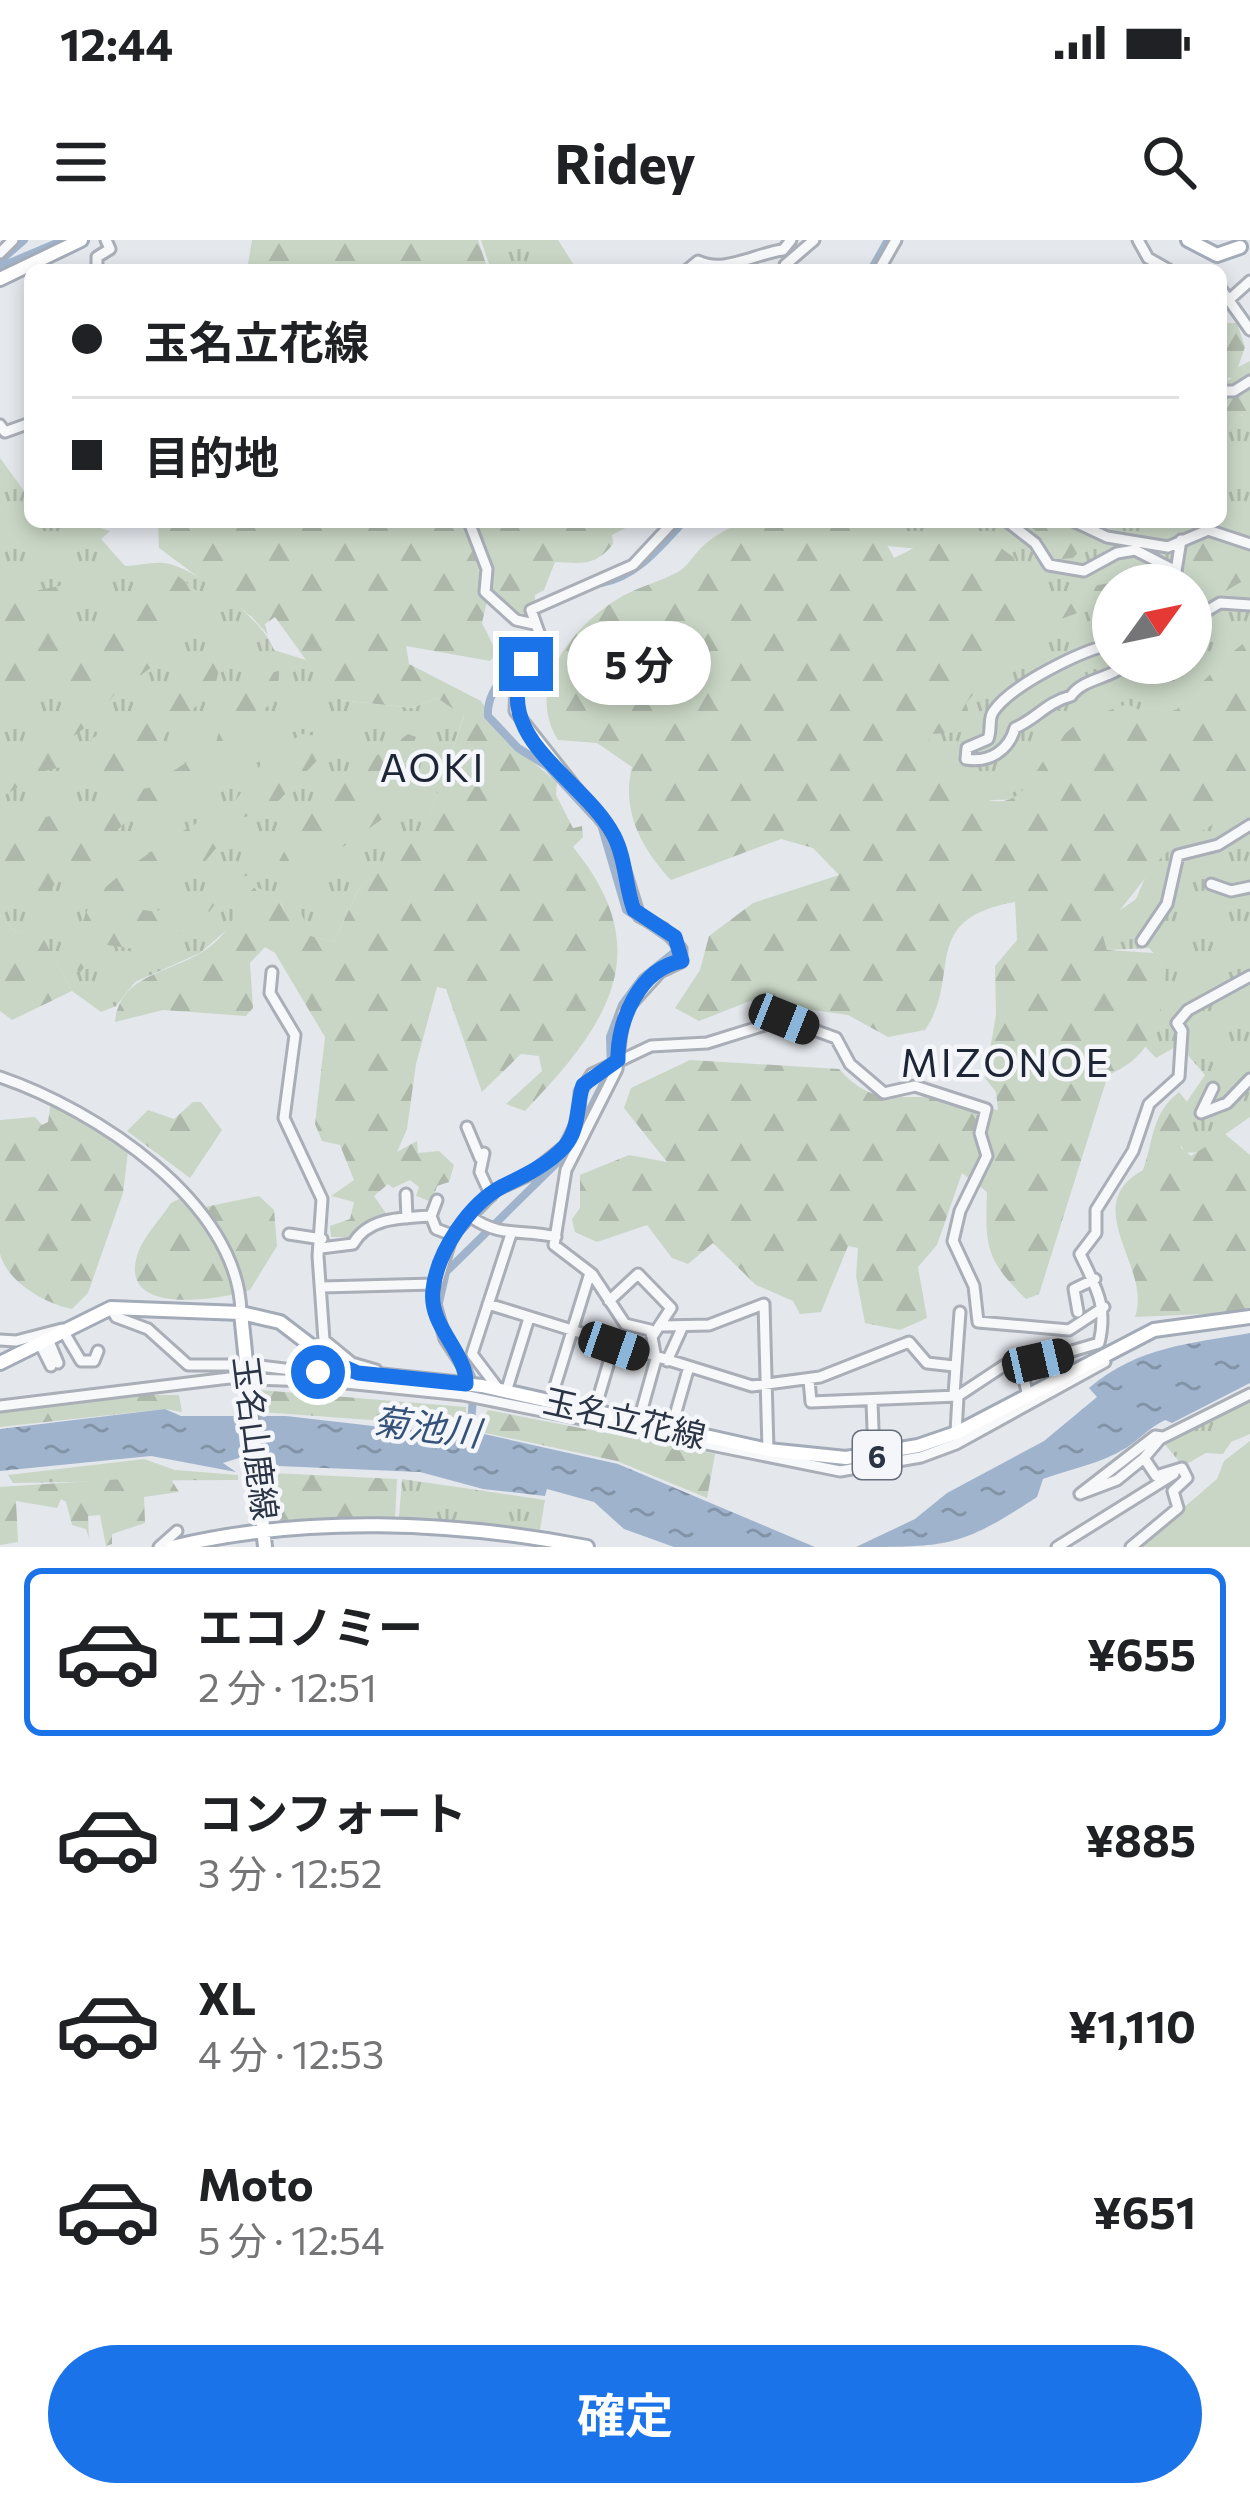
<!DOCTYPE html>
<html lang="ja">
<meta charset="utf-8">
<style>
body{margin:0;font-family:Commissioner,"Noto Sans JP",sans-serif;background:#f2f2f2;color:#202124;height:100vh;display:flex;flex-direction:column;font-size:45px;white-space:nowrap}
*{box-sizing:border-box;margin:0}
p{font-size:39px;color:#757577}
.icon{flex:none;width:66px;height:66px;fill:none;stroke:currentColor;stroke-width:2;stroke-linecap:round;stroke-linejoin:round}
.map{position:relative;height:1307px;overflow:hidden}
.sheet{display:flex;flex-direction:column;background:#fff;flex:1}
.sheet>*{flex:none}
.guide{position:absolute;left:24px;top:24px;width:1203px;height:264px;border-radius:18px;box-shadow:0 6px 18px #0003;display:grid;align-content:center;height:264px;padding:0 48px;background:#fff}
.needle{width:78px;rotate:57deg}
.tools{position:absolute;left:1092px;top:324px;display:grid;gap:24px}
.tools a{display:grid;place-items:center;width:120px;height:120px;border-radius:50%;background:#fff;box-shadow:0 6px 18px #0003;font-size:60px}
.end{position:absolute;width:54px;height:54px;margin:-27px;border:15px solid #1a73e8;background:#fff;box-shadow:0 0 0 6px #fff}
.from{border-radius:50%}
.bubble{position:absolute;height:84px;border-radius:42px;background:#fff;box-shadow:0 6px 18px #0003;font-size:39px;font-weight:700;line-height:84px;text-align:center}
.car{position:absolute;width:36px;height:72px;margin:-36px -18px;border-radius:15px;box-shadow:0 0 9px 3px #0007;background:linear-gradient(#222 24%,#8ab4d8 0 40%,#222 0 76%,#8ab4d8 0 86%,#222 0)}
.guide b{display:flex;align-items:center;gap:42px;height:114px;font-size:45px}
.guide b+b{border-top:3px solid #e0e0e0}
.guide i{width:30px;height:30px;background:#202124}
ul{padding:21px 0 0;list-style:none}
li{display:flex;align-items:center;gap:36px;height:168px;margin:0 24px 18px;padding:0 24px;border:6px solid transparent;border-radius:18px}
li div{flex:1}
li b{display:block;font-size:45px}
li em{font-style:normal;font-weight:700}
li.selected{border-color:#1a73e8}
li>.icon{width:108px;height:108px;stroke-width:1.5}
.cta{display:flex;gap:24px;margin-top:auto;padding:24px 48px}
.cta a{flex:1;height:138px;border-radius:72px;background:#1a73e8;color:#fff;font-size:48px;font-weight:700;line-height:138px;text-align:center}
.status{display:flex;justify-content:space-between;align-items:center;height:84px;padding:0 60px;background:#fff;direction:ltr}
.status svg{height:33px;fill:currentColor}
header{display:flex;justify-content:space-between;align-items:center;height:156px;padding:0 48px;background:#fff;font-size:54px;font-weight:700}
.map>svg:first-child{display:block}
.grass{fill:url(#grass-tufts);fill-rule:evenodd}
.forest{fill:url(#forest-firs)}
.park{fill:#c9d6c5}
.water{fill:url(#water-ripples)}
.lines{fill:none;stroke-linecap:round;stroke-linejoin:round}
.river{stroke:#9fb4cc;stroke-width:8}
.minor-casing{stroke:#a9aeb7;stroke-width:15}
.major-casing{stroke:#a3abb8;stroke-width:18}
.minor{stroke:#f7f8fa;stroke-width:9}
.major{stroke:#fff;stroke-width:12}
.route{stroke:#1a73e8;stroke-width:15}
.labels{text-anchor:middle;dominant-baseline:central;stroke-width:9;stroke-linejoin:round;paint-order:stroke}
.shield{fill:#f4f6f9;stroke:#676e7b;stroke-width:3}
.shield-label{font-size:30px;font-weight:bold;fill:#2b3445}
.street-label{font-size:33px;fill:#2b3445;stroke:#f4f6f9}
.water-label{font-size:36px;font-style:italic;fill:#34527a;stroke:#f4f6f9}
.quarter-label{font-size:39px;letter-spacing:3px;fill:#1d2536;stroke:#f4f6f9}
</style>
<div class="status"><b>12:44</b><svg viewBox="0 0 49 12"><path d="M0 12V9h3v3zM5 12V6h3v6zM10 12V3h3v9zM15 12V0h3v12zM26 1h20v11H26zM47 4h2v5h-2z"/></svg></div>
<header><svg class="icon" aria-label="menu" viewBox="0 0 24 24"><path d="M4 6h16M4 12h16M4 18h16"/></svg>Ridey<svg class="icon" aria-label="search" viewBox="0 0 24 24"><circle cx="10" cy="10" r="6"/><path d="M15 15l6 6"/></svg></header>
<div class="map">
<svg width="1250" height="1307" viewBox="0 0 1250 1307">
<defs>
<pattern id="grass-tufts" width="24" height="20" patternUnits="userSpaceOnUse" patternTransform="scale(3)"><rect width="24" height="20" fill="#c9d6c5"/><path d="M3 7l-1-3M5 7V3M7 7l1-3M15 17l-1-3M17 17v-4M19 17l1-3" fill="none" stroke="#adb8ab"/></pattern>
<pattern id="forest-firs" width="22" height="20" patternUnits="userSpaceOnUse" patternTransform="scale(3)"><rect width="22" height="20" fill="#c9d6c5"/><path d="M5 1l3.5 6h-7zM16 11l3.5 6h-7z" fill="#adb8ab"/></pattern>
<pattern id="water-ripples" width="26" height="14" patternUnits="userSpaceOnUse" patternTransform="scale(3)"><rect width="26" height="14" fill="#9fb4cc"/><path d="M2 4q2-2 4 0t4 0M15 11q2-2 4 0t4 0" fill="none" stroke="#8293a7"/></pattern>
</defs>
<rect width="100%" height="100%" fill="#e4e7ec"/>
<!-- grass -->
<path class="grass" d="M481,0H558L577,30H491Z
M1221,132L1230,141L1222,161L1250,182V419L1174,485L1026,559L959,561L916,489L1005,317L866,304L840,282H1221ZM1113,345H1191V423H1113Z
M0,218L30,259V282H82L110,291L101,299L125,326C138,326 151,322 163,323C194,325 266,382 274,410L306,420L341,460L412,468L437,458L464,475L427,585L357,652L334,702L311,696L302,677L284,670L281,663L237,681L200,713L135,742L116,766L101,772L72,751L42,697L16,692L0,675Z
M1250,544V877L1200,912L1185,913L1171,885L1205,835L1179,805L1156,818L1141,802L1162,723L1149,708L1107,710L1099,685L1136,659L1158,607Z
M1250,1158V1194L1231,1202L1223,1214L1206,1213L1183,1226L1162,1201Z
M144,1219L175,1230L238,1235V1240C163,1240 89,1242 13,1243L8,1235Z
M402,1239L545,1260L540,1290L399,1277Z"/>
<!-- forest -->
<path class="forest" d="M252,0H478L488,30H247Z
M1221,83H1237L1245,107L1238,127L1250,121V192L1242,175L1221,169V147L1232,138H1221Z
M158,282H637L612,295L613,304C595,327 581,323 555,322L544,350L535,355L534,384L521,383L488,357L482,383L497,413L490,421L406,406L409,424L481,461L504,498L557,542L556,555L573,588L582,586L583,597L573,607C660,713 606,786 525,871L506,864L542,831L539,816L521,814L482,852L446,749L437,747L416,824L407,889L397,912L417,901L418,913L439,911L454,925L449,942L437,946L432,962L416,956L419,947L410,940L393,948L388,944L374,956L390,979L367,983L353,997H331L330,986L350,979L354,962L331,956L354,940L340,905L322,901L315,884L325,797L275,713L265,707L250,723L253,768L246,776L163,770L115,782C120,732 175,733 208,708C237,687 233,667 255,647L276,654L284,670L298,666L311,696L334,702L357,652L427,584L464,476L437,458L412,468L341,460L324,445L275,377L265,384L268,395L252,377L159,308Z
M742,282L787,287L786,282C828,282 874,272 894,318L924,303L1001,308L1016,319L1015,350L1037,369L1028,390L966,463L974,491L932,494L929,501L943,518L949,540C1028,594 1023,533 1066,493C1082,477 1106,472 1127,464L1154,477L1178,469L1180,460C1207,443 1223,416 1250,399V562L1164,614L1102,693L1107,710L1154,713L1166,728C1163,776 1155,816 1108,835L1039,1054L1026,1059C986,1020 985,1007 987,952L962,933L937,1005L918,1027L927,1078L900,1090L865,1083L856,1036L858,1008L848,1006L821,1072L800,1074L793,1061L756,1045L713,1003L688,1024L672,1018L647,985L597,1002L575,992L572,979L580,968V935L629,915L667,922L624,868L631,848L690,820L839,829C867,860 884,857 923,857C946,857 975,867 998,870L996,852L985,838L996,775L995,726L1017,700L1015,662C917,679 963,736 925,790L888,797L848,775L750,761L699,781L675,768L700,730L709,696L753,663L839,635L813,608L781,599L671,640C641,608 621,570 632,527L597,503L558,500C525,447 570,389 616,360C634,348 657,343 676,333C687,328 693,315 702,307C713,296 728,289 742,282Z
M1022,282H1055L1093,297L1073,318L1051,320L1035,290Z
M1225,294L1250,303V338C1232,345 1220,357 1202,363L1191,357V345H1113V360L1061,379L1059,375L1089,347L1184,328L1197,298Z
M172,331L198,352L156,424L141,435H127C105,471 68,520 18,506L63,488L78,472L65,453L36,447L27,453L14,451L13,477L0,482V432C24,412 44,372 83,384L94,398L111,383L141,374L142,357H159L160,343Z
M79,342L82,348L51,364L47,373L0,392V346L25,353Z
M209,404L216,406L214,414L221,422L214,450L163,496L154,520L133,545L102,559L108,545L103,531L77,522L75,515L94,497L139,486L163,449L189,436Z
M279,431L278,458L263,470L264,494L222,525L216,522C209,490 245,435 279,431Z
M302,494L332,498L329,508L268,572L235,579L227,573L266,517Z
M408,494L416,497L388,575L309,631L277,625L311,560Z
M11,505L29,515L66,510L74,524L45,531L0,558V510Z
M196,516L207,522L206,536L147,586L138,582L131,568L142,549L168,544L164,537Z
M108,561L122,565L126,582L113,594L100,621L81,626L69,639L61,637L44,657L21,649L20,629L2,625L0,586C37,577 76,574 108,561Z
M215,575L233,595L231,610L216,595L217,607L203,624L185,618L178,630L163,633L160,637L171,640L134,661L119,686L127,688L138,669L156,672L170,663L184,664L261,616L258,634L234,638L209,672L197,662L188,673L194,685L189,693L155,696L134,709L101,704L86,714L88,722L79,734L67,707C84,691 82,673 95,658C116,634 187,584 215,575Z
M0,675L16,692L42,696L72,751L12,780L0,771Z
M1179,852L1188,863L1181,908L1191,916L1225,894L1250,915V1072L1135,1077C1153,1027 1077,967 1143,930C1154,900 1151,874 1179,852Z
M51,862L129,903L123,953L88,1053L72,1069C46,1064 8,1043 0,1014C0,986 0,912 0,880L35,877L42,885L48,882Z
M193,862H201L222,890L190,938L127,891L148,870L174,879Z
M259,956L274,970L277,1006L250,1050C218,1060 113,1078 139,1010C146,994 161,978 171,963L179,959L205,967Z
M260,1150L466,1167V1187L262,1172Z
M125,1155H179L182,1172L165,1169L0,1187V1171Z
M488,1170L715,1214L707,1258L617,1221L476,1191Z
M272,1233L397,1239L395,1279L273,1280Z
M169,1236L179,1252L144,1257L145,1283L112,1294V1304L106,1306L100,1275L88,1276L89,1298L86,1289L72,1285L66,1262L61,1259L57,1268L16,1261L18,1302L0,1305V1247Z"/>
<!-- park -->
<path class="park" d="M1250,1201V1307H1138L1217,1239L1224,1221Z"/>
<!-- water -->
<path class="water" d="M1250,1093V1143L1172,1183L1165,1180C1147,1189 1139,1200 1126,1208C1100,1224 1070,1229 1043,1239L1037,1257C961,1307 948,1307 856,1307L915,1279L947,1253L1044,1201L1097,1157L1089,1148C1139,1106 1189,1104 1250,1093Z
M165,1169L181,1176H286L408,1190L457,1188L618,1224L815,1307H674L624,1289L594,1262L547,1249L545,1256L483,1249L420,1232L278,1226L242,1217L223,1223L236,1232L151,1216L0,1231V1189Z"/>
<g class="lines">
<!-- river -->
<path class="river" d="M0,21L24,0
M0,27L64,0
M871,30L888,0
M601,343C636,337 659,308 683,282
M544,396L545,409C519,418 486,446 488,476L518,508L547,526L593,576
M438,1067L446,1032L569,911L611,828L610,797L622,765L642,738L676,711L674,703L626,670L602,588
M468,1128L474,1141L470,1201"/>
<defs>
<path id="minor" d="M1138,0L1148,18L1169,30
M0,13L13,0
M785,25L814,0
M97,30V17L110,9L106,0
M687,30L698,21C724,34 756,13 783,10L791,0
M879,30L896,0
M1221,49L1250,90
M1231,58L1250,41
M1221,151H1234L1250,141
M0,185L5,192L30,183
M469,282L487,329L485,352L516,380L534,384
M1008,282L1035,303L1049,325L1084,331L1117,313L1135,310L1176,331L1181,300
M1075,282L1107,297L1168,307L1208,290
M1206,282L1208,290L1250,304
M1191,370L1200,375L1220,363L1250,365
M1113,404C1081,410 1010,446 993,472C988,480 992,489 988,499L967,508L966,519C990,523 1009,510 1015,488C1036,479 1047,462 1071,456C1084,437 1113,439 1126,423
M1211,644L1231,651L1250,647
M1142,701L1167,664L1178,615L1218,605L1250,585
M272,732L270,753L295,795L284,878L322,959L318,1016L324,1100L352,1123L376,1130
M0,837C94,869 239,962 241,1073
M1213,848L1201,873L1227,863L1250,839
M467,887L480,918
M484,913L480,932L491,956
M406,954L407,978
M431,976L437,960
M471,977C500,998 523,989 556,997
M289,994L322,999
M321,1008L353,1004C368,977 402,978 431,976L436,989L452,995
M322,1047L434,1044
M609,1061L638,1034L671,1068L652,1097L656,1119L639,1180
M488,1064L752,1146L820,1137L909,1102L927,1123L954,1126
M111,1068L116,1077L148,1089L188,1125H241
M1078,1072L1074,1049L1095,1039
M662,1086L709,1085L764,1064L768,1210
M652,1097L650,1090L625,1084L592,1034L554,1005L566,930L617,829L623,773L660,732L681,722V709L664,689L639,676L614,596L515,471L516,444L542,401L531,370L633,325L673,282
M48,1099L58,1123
M0,1100L16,1101L62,1089L81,1121H94L98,1111
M40,1104L51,1126
M1019,1116L1028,1157
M667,1121L682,1088
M251,1125L318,1133L331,1121
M809,1140L811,1162L958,1156
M466,1144V1131L445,1099L433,1057L452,995L496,950L529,935L565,906L579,878L580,852L592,834L651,806L707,803L784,779L836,798L850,824L884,853L915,846L986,869L980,893L987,916L960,971L953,1001L974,1046L978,1082L1069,1090L1104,1067
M500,1151L472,1114L511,994
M506,1152L529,1078
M954,1154L960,1072
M551,1159L590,1033
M872,1162L874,1216
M0,1166L229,1138L336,1142L463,1155L840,1231L921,1217L956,1204L1105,1122
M595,1169L614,1105
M671,1189L688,1130
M956,1193L958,1156L1020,1115L1038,1121L1099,1103C1108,1065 1096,1048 1080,1014L1096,993V970L1133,911L1149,864L1179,837L1182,791L1177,783L1188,770L1250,736
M1144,1218L1117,1240L1080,1254L1155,1196L1162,1197
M159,1307L177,1291
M1057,1307L1174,1234
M1131,1307L1178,1268L1173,1251L1187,1238L1182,1228L1156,1236L1144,1218L1160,1199L1250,1154"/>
<path id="major" d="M1188,0L1217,15L1240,7
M0,39L81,0
M241,1073L265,1307
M0,1123L111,1068L241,1073L280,1082L331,1121L358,1133L482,1146L768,1210L846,1218L918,1206L956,1193L1154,1090L1250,1077
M172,1307C305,1275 453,1281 587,1307"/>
</defs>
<!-- minor casing -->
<use href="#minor" class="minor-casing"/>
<!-- major casing -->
<use href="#major" class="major-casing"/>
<!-- minor -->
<use href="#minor" class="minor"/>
<!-- major -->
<use href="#major" class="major"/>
</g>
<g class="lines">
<!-- route -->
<path class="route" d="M318,1132L331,1121L358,1133L466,1144C467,1112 428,1086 433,1050C437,1012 469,964 503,946C524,936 549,924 565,906C580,888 576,866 583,845L618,820C617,781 640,728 682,721L675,697L634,670C625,646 626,619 614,596C584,538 488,498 526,424"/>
</g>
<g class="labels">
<!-- shield labels -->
<rect class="shield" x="853" y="1191" width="48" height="48" rx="9"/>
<g class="shield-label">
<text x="877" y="1215">6</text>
</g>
<!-- street labels -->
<g class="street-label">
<text transform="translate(625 1177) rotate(13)">玉名立花線</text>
<text transform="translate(257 1198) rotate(83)">玉名山鹿線</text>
</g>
<!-- water labels -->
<g class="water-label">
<text transform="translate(427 1185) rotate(7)">菊池川</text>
</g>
<!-- quarter labels -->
<g class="quarter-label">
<text x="433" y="526">AOKI</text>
<text x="1006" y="821">MIZONOE</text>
</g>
</g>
</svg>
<div class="tools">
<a><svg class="needle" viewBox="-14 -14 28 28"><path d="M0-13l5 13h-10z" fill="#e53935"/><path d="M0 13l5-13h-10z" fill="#757577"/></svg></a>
</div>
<i class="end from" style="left:318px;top:1132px"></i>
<i class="end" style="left:526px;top:424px"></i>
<div class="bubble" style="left:567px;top:381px;width:144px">5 分</div>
<i class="car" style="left:784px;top:779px;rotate:112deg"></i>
<i class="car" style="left:614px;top:1106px;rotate:109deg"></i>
<i class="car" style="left:1038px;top:1121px;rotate:77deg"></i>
<div class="guide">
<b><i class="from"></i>玉名立花線</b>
<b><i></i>目的地</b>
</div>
</div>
<section class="sheet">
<ul>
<li class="selected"><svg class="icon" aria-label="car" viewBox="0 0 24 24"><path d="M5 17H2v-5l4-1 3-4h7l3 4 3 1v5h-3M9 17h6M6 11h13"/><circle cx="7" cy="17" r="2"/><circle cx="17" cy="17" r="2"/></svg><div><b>エコノミー</b><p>2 分 · 12:51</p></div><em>¥655</em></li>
<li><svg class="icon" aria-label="car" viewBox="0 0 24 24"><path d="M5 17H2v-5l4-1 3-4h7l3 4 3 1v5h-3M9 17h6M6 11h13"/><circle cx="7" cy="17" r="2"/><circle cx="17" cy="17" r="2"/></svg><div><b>コンフォート</b><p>3 分 · 12:52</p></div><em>¥885</em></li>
<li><svg class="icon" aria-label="car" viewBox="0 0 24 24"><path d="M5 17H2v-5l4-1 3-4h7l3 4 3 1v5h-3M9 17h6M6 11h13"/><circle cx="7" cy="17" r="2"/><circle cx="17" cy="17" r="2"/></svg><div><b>XL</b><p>4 分 · 12:53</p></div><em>¥1,110</em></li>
<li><svg class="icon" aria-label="car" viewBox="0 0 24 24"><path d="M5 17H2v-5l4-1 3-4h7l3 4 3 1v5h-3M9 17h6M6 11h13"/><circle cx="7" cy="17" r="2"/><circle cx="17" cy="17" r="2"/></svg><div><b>Moto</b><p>5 分 · 12:54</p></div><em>¥651</em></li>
</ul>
<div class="cta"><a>確定</a></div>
</section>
